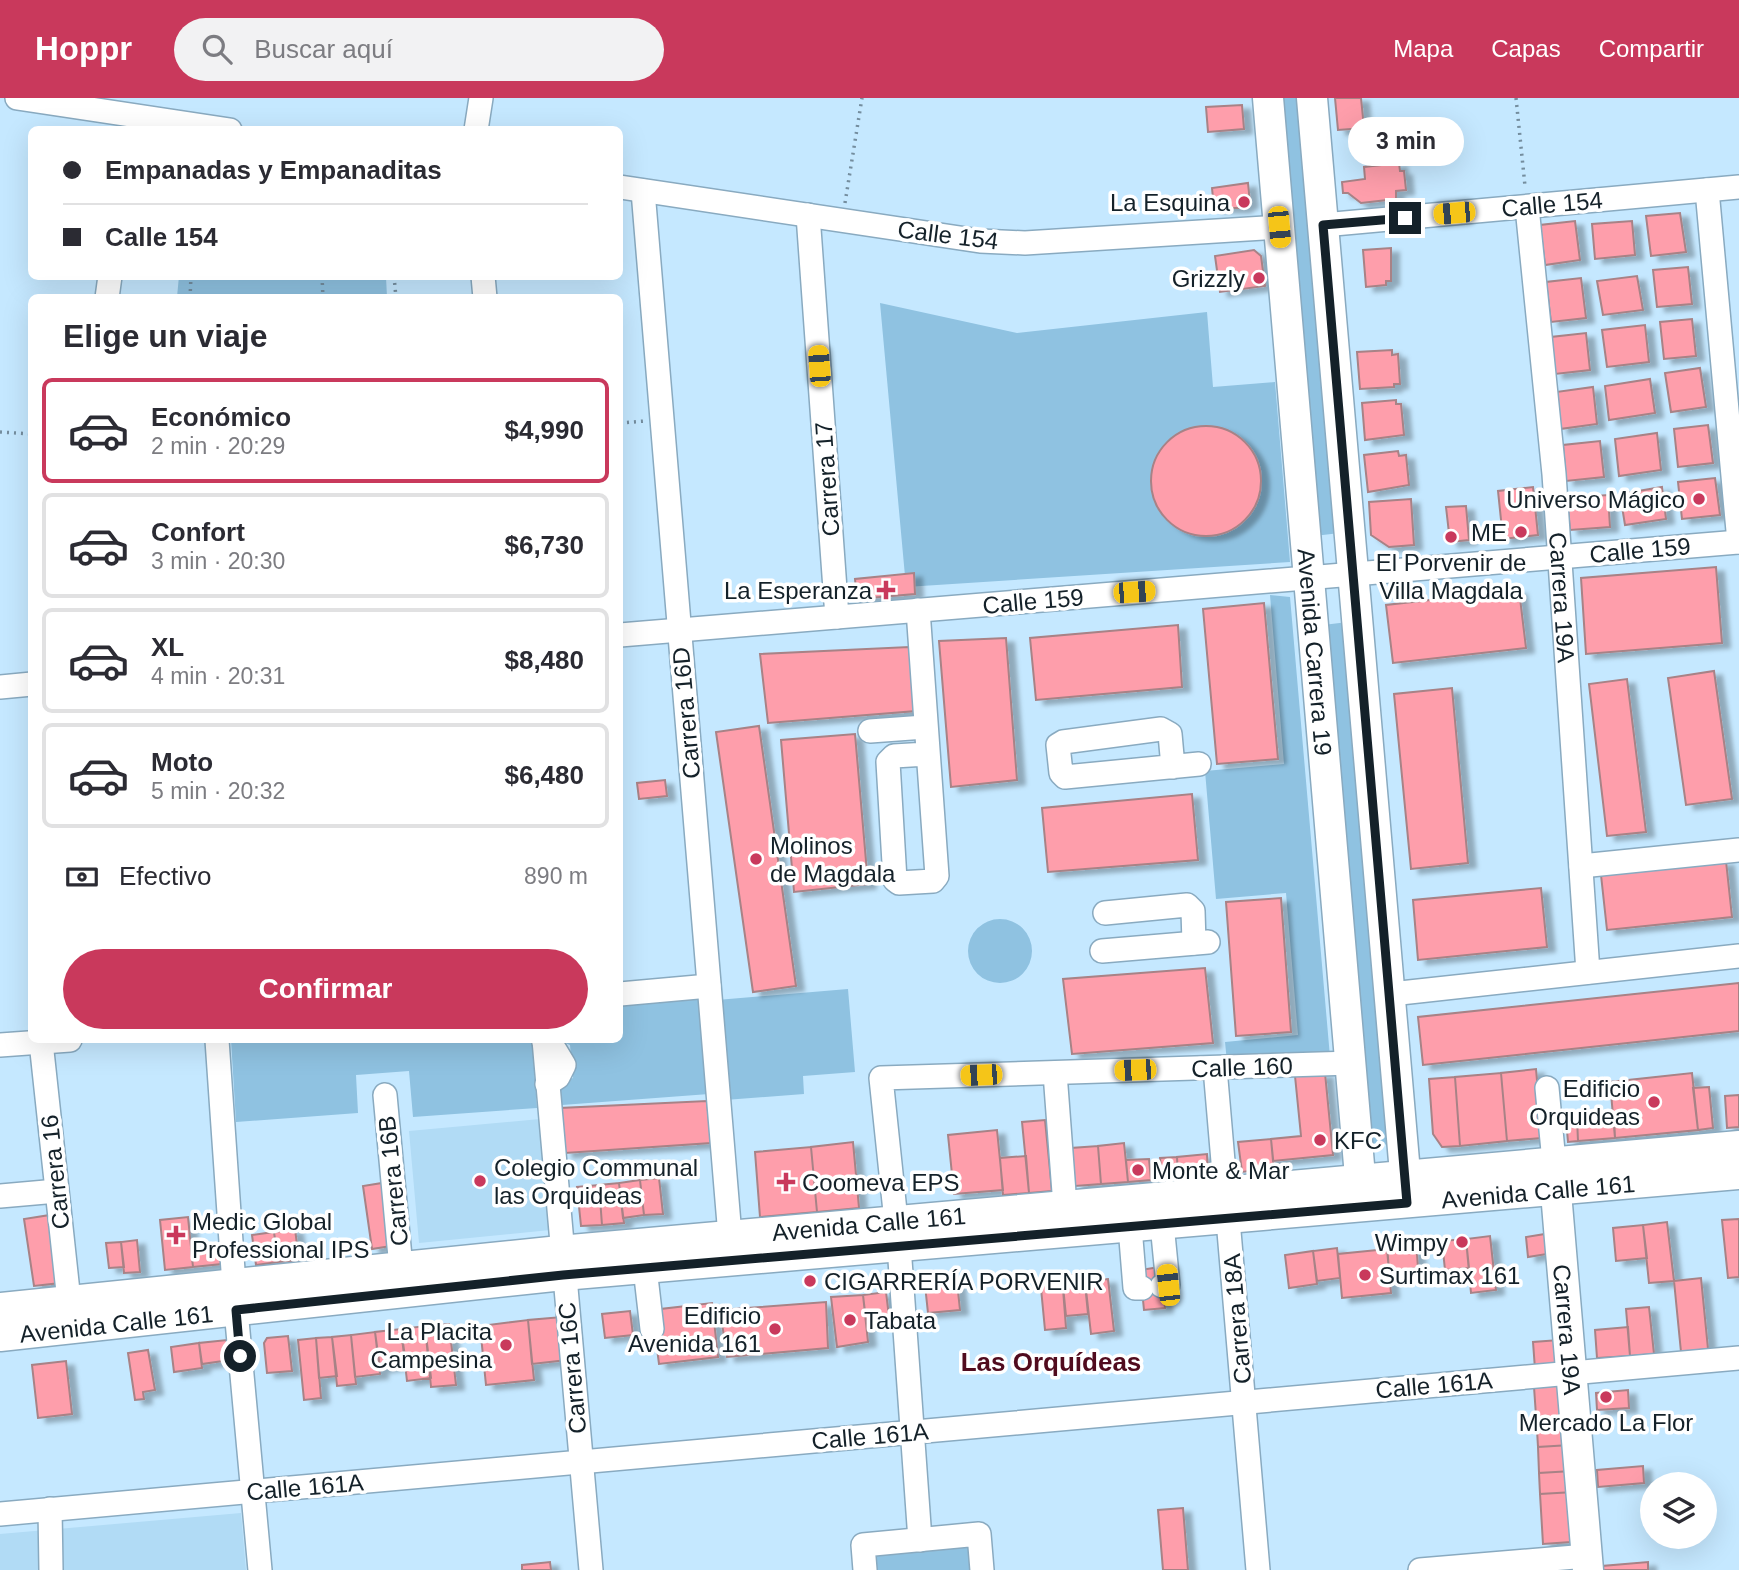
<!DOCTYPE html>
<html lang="es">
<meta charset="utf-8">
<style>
body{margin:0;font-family:Arial,sans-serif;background:#f2f2f3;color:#2b2b33;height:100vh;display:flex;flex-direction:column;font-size:26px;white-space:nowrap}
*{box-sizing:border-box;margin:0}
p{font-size:23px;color:#7c7c81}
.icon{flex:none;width:38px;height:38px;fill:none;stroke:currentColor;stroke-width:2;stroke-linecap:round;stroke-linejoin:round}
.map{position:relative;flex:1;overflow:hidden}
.panel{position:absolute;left:28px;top:196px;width:595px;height:749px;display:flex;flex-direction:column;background:#fff;border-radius:10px;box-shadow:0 7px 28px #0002}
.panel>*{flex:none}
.guide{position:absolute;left:28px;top:28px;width:595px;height:154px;border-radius:10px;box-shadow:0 7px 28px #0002;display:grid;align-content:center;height:154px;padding:0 35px;background:#fff}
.fabs{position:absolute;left:1640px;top:1374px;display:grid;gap:14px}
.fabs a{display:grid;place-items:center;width:77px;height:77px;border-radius:50%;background:#fff;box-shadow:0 7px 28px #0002;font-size:35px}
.end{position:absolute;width:32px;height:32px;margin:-16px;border:9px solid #142129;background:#fff;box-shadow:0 0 0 4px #fff}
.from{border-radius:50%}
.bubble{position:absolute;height:49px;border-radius:24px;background:#fff;box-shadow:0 7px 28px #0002;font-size:23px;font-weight:600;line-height:49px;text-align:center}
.car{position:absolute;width:21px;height:42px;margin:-21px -10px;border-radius:9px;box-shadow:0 0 5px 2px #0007;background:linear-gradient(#f5c518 24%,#345 0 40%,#f5c518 0 76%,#345 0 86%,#f5c518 0)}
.guide b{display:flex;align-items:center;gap:24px;height:66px;font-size:26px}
.guide b+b{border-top:2px solid #e1e1e2}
.guide i{width:18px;height:18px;background:#2b2b33}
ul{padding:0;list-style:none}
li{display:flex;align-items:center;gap:21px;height:105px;margin:0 14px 10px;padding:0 21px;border:4px solid #e1e1e2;border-radius:10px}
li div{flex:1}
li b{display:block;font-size:26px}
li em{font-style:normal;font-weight:600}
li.selected{border-color:#c9395c}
li>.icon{width:63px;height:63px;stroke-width:1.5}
h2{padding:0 35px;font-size:32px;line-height:84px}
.pay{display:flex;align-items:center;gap:18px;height:77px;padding:0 35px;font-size:26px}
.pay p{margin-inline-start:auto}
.cta{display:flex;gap:14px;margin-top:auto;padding:14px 35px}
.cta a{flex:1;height:80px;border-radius:42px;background:#c9395c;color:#fff;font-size:28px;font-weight:600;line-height:80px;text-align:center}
header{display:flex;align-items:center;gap:42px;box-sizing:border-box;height:98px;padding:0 35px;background:#c9395c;color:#fff}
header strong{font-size:33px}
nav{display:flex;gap:38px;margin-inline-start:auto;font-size:24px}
.search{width:490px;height:63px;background:#f2f2f3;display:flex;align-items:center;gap:18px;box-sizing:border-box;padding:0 24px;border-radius:38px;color:#7c7c81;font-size:26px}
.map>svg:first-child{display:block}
.built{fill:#b1dbf5}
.green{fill:#8fc2e1}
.building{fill:#fe9eab;stroke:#a88286;stroke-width:2;filter:url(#shadow)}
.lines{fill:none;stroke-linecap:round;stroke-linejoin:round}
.minor-casing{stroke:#89aac0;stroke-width:26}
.major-casing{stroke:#89aac0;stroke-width:33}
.path{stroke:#748d9e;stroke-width:3.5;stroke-dasharray:2 5;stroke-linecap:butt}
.minor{stroke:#fff;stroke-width:23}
.major{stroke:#fff;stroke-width:30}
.route{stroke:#142129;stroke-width:9}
.poi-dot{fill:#c9395c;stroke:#fff;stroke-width:2.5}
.labels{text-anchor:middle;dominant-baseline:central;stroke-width:7;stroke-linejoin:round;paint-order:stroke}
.poi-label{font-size:24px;fill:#142129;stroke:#fff;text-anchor:end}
.street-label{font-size:24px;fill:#142129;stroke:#fff}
.neighbourhood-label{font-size:26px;font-weight:bold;fill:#510b1e;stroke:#fff}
</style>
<header>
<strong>Hoppr</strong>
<div class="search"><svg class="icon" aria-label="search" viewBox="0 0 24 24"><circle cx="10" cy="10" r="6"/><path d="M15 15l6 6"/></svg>Buscar aquí</div>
<nav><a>Mapa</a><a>Capas</a><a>Compartir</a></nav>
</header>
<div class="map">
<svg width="1739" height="1472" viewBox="0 0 1739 1472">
<defs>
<filter id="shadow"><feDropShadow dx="8" dy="4.5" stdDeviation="2" flood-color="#0004"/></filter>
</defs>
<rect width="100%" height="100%" fill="#c5e8ff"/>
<!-- built -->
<path class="built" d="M540,1021L550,1132L419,1145L409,1033Z
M241,1415L246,1472H0V1436Z"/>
<!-- green -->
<path class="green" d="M1277,0H1301L1340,435L1314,438Z
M179,178L386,179L387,199H177Z
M880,205L1017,235L1207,214L1213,289L1275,284L1290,464L906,489Z
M1270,497L1290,499L1330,959L1227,964L1225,944L1298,937L1286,795L1216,801L1205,673L1284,666Z
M1348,524L1391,1046L1368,1048L1323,527Z
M968 853a32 32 0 1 1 64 0a32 32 0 1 1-64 0Z
M848,891L855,974L803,978L804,996L725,1002L717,902Z
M702,900L709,996L562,1007L560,985L573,980L570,947L558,942H620V906Z
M231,942H532L537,1010L413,1019L409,973L356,977L358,1015L236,1024Z
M968,1446L970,1472H873L871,1455Z"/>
<!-- building -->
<path class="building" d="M1335,0H1361L1364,30L1338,32Z
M1242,7L1244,31L1208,34L1206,9Z
M1399,65L1400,73H1404L1406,92L1396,93V101L1361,105L1348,95H1343L1342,84L1365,81L1364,69Z
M1248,85L1250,105L1242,110H1214L1212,90Z
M1680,115L1686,154L1651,158L1646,118Z
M1575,123L1580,162L1545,167L1540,127Z
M1632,123L1635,157L1595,161L1592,126Z
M1391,150V183H1386V187L1366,189L1363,152Z
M1254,152L1261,158L1265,188L1220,194L1215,158Z
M1688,169L1692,206L1657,209L1653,172Z
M1637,178L1643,212L1603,217L1597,183Z
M1581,180L1586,220L1551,224L1546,184Z
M1692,221L1696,258L1664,261L1660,224Z
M1645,227L1649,264L1607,269L1602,232Z
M1586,235L1590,272L1555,276L1551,239Z
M1392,252V257L1398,256L1400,286H1394V289L1360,291L1357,254Z
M1700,270L1706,309L1671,314L1665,275Z
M1650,281L1655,315L1609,322L1605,288Z
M1593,289L1597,326L1560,331L1556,294Z
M1396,302V306H1401L1404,337L1365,342L1362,305Z
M1708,327L1713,365L1678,369L1674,331Z
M1151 383a55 55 0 1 1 110 0a55 55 0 1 1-110 0Z
M1657,335L1661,372L1619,378L1615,341Z
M1600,343L1604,379L1566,383L1563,347Z
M1398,353L1399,358L1406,357L1409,387L1368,394L1364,357Z
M1715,380L1720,417L1682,421L1678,384Z
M1533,389L1538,437L1503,441L1498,393Z
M1662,389L1666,421L1625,427L1620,396Z
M1608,397L1610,429L1570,432L1567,400Z
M1411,401L1414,447L1389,449L1371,437L1369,404Z
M1466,408L1469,442L1450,444L1446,409Z
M1716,469L1722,545L1586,556L1581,480Z
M914,475L915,496L857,501L855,481Z
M1519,492L1526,550L1393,565L1386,507Z
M1264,505L1278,661L1217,666L1203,511Z
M1178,527L1182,589L1036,602L1030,540Z
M1006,540L1017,682L951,689L939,543Z
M909,549L916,613L768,625L760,556Z
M1714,573L1732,701L1686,707L1668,580Z
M1627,581L1646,734L1607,738L1589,586Z
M1452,590L1468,765L1411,771L1394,596Z
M759,628L796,888L753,894L716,634Z
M855,636L868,786L794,794L781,642Z
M665,682L667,698L639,701L637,685Z
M1192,696L1198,762L1048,774L1042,710Z
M1726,763L1732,819L1607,832L1601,777Z
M1541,790L1547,849L1418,862L1413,802Z
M1281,800L1291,934L1236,938L1226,804Z
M1205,870L1213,945L1072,956L1063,881Z
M1739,885V933L1423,967L1418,919Z
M1536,971L1542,1040L1507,1043L1501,975Z
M1325,975L1333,1057L1273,1063L1271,1041L1301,1038L1295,978Z
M1501,975L1507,1043L1460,1048L1455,979Z
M1692,975L1698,1032L1615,1040L1610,984Z
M1455,979L1460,1048L1442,1049L1433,1036L1429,981Z
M1709,989L1713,1030L1698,1032L1693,990Z
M1739,997V1029L1727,1030L1725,998Z
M707,1003L711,1045L565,1055L560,1010Z
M1614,1018L1615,1040L1578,1043L1577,1020Z
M1577,1020L1578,1043L1568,1044L1566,1021Z
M1045,1022L1052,1093L1029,1095L1022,1024Z
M997,1032L1003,1092L954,1096L948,1037Z
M1271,1041L1274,1070L1242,1074L1238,1044Z
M853,1044L859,1110L817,1114L811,1049Z
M1124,1045L1128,1084L1101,1086L1098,1048Z
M1098,1048L1101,1086L1075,1088L1071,1050Z
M811,1049L817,1114L760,1119L755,1054Z
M1207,1056L1208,1077L1178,1079L1177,1059Z
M1026,1058L1029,1095L1003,1097L1000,1060Z
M1177,1059L1178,1079L1162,1080L1160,1060Z
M1149,1061L1151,1082L1128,1084L1126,1062Z
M659,1080L663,1116L644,1117L640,1082Z
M640,1082L644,1117L623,1120L619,1085Z
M382,1085L391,1148L372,1151L363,1088Z
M619,1085L624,1125L602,1127L599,1087Z
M599,1087L602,1127L581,1128L577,1089Z
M50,1117L60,1185L34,1188L24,1121Z
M188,1119L193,1169L165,1172L160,1122Z
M1739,1121V1179L1728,1180L1722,1122Z
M1667,1124L1674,1183L1649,1185L1643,1127Z
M1643,1127L1647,1160L1616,1163L1613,1130Z
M295,1131L299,1162L278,1164L274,1134Z
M274,1134L278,1164L256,1167L252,1137Z
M1545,1136L1547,1156L1528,1159L1526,1139Z
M1490,1138L1496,1192L1471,1195L1466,1141Z
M1466,1141L1469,1170L1445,1172L1442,1143Z
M137,1142L140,1174L124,1175L121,1144Z
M1416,1143L1418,1170L1389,1173L1387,1146Z
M121,1144L124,1169L109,1170L106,1145Z
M220,1148L222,1166L193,1169L191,1151Z
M1337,1150L1340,1180L1317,1183L1313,1153Z
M1387,1151L1391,1195L1342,1200L1338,1156Z
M1313,1153L1317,1186L1289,1190L1285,1157Z
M1160,1169L1165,1210L1144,1212L1140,1172Z
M1084,1176L1088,1216L1066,1218L1062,1178Z
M1062,1178L1066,1230L1045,1232L1040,1180Z
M1701,1180L1708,1251L1681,1254L1674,1183Z
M1108,1181L1114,1233L1091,1236L1085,1183Z
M957,1184L960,1212L928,1215L925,1187Z
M886,1194L889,1219L866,1222L863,1197Z
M863,1197L868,1244L837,1249L831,1199Z
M826,1204L828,1250L727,1259L720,1212Z
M712,1205L718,1259L659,1266L652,1212Z
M1649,1209L1654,1256L1630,1258L1626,1211Z
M630,1213L633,1237L605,1240L602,1216Z
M562,1219L567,1262L532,1266L528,1222Z
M528,1222L534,1282L486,1287L480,1228Z
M449,1226L456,1287L431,1289L425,1228Z
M425,1228L431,1280L407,1283L401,1231Z
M1628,1229L1630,1258L1597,1260L1595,1232Z
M401,1231L406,1266L380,1270L375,1234Z
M375,1234L380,1276L355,1279L351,1237Z
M351,1237L356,1286L337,1288L332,1239Z
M288,1238L292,1273L267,1275L264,1245L267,1240Z
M332,1239L337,1278L319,1280L316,1240Z
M316,1240L321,1300L304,1302L298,1242Z
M227,1242L230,1262L202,1266L199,1245Z
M1559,1242L1561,1269L1535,1271L1533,1244Z
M199,1245L202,1270L174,1274L171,1249Z
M148,1252L155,1292L143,1294L144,1301L135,1302L128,1255Z
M66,1263L72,1316L38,1320L32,1267Z
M1566,1287L1569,1329L1537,1332L1534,1289Z
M1628,1292L1629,1310L1597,1312L1596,1295Z
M1569,1329L1570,1347L1538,1349L1537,1332Z
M1570,1347L1572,1373L1539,1375L1538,1349Z
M1643,1368L1644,1385L1598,1389L1597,1372Z
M1572,1373L1574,1394L1540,1396L1539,1375Z
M1574,1394L1577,1435L1571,1444L1543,1446L1540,1396Z
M1183,1410L1188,1472H1163L1158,1412Z
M550,1464L551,1472H522V1467Z
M1648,1464V1472H1602V1468Z"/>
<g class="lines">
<defs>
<g id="minor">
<path d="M17,0L230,32"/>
<path d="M476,32L481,0"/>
<path d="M620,89L980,143L1025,145L1279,129"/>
<path d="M1707,92L1739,444"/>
<path d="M643,93L730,1138"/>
<path id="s1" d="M1527,109L1554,376L1588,874"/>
<path d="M808,117L837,519"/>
<path d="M1323,127L1739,89"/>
<path d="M483,178L485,200"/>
<path d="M107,200L110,178"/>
<path d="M918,512L937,778L933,783L899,785L895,782L888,664L894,658L927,656"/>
<path d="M620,537L1739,444"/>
<path d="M0,589L32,586"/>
<path d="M870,633L925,629"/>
<path d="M1173,669L1170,636L1161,631L1063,644L1058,647L1061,675L1065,679L1199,666"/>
<path d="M1581,768L1739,752"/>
<path d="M1105,815L1187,807L1193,813L1194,845"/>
<path d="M1102,853L1208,844"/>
<path d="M620,896L709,888"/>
<path d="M1391,896L1739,858"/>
<path d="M217,942L234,1187"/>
<path d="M544,942L591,1472"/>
<path d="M41,944L69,1203"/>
<path d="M544,944L555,952L564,967L558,979L547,986"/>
<path d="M0,947L70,942"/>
<path d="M1215,970L1258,1472"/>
<path d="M1055,975L1065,1108"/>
<path d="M1547,990L1554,1064"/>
<path d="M385,997L401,1170"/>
<path d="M0,1098L57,1093"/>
<path d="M896,1123L881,980L1352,965"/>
<path d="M1162,1126L1168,1187L1162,1188"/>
<path d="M1130,1129L1135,1190H1142"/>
<path d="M899,1148L920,1442"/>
<path d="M645,1170L652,1231"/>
<path d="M236,1212L260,1472"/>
<path d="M50,1411L51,1472"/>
<path d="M0,1416L1739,1260"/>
<path d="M865,1472L863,1447L979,1436L982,1472"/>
<path d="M1420,1472L1587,1458"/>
</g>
<g id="major">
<path id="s2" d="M1268,0L1362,1102"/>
<path d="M1312,0L1407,1098"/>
<path id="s3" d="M1554,1071L1588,1472"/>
<path id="s4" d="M0,1210L560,1153L1739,1048"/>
<path id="s5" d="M0,1238L563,1177L1739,1076"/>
</g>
</defs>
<!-- minor casing -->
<use href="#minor" class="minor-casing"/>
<!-- major casing -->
<use href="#major" class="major-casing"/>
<!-- path -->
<path class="path" d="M1516,0L1525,88
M845,105L862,0
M322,178L323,200
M394,178L396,200
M190,200L191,178
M620,325L645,323
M0,334L32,336"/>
<!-- minor -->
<use href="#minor" class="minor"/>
<!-- major -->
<use href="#major" class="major"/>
</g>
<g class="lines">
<!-- route -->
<path class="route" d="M240,1258L236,1212L563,1177L1407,1105L1323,127L1405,120"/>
</g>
<!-- markers -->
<g class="poi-dot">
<circle cx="1244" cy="104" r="7"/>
<circle cx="1259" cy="180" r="7"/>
<circle cx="1699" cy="401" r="7"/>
<circle cx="1521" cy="434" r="7"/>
<circle cx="1451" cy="439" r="7"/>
<path d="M882.5 481.5h7v7h7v7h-7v7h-7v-7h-7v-7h7z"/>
<circle cx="756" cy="761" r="7"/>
<circle cx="1654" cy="1004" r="7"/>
<circle cx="1320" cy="1042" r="7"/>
<circle cx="1138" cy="1072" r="7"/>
<circle cx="480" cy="1083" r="7"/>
<path d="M782.5 1073.5h7v7h7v7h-7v7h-7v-7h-7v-7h7z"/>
<path d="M172.5 1126.5h7v7h7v7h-7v7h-7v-7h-7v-7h7z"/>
<circle cx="1462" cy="1144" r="7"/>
<circle cx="1365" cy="1177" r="7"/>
<circle cx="810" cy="1183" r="7"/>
<circle cx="850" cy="1222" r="7"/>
<circle cx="775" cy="1231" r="7"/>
<circle cx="506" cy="1247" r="7"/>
<circle cx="1606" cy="1299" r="7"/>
</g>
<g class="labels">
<!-- poi labels -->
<g class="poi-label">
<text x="1230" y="104">La Esquina</text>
<text x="1245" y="180">Grizzly</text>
<text x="1685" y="401">Universo Mágico</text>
<text x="1507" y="434">ME</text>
<text x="1451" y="464" text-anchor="middle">El Porvenir de<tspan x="1451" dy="28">Villa Magdala</tspan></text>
<text x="872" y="492">La Esperanza</text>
<text x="770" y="747" text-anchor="start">Molinos<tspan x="770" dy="28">de Magdala</tspan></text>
<text x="1640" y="990">Edificio<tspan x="1640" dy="28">Orquideas</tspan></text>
<text x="1334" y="1042" text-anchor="start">KFC</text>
<text x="494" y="1069" text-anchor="start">Colegio Communal<tspan x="494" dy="28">las Orquideas</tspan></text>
<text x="1152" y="1072" text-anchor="start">Monte &amp; Mar</text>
<text x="802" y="1084" text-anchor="start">Coomeva EPS</text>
<text x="192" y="1123" text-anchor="start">Medic Global<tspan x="192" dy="28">Professional IPS</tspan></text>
<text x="1448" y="1144">Wimpy</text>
<text x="1379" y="1177" text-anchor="start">Surtimax 161</text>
<text x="824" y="1183" text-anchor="start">CIGARRERÍA PORVENIR</text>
<text x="761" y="1217">Edificio<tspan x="761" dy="28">Avenida 161</tspan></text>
<text x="864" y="1222" text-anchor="start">Tabata</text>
<text x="492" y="1233">La Placita<tspan x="492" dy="28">Campesina</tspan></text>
<text x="1606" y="1324" text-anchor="middle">Mercado La Flor</text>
</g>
<!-- street labels -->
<g class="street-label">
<text transform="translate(1552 106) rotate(-5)">Calle 154</text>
<text transform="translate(948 137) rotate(7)">Calle 154</text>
<text transform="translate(827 381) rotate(-94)">Carrera 17</text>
<text transform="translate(1640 452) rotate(-5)">Calle 159</text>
<text stroke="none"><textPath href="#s1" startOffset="392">Carrera 19A</textPath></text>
<text transform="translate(1033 503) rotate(-5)">Calle 159</text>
<text stroke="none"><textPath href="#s2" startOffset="556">Avenida Carrera 19</textPath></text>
<text transform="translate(686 615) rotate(-95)">Carrera 16D</text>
<text transform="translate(1242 969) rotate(-2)">Calle 160</text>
<text transform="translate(55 1074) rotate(-96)">Carrera 16</text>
<text transform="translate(393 1083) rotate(-96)">Carrera 16B</text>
<text stroke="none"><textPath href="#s5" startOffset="1545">Avenida Calle 161</textPath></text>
<text stroke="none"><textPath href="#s4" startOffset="873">Avenida Calle 161</textPath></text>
<text transform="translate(1237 1221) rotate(-95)">Carrera 18A</text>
<text stroke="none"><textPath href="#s5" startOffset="117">Avenida Calle 161</textPath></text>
<text stroke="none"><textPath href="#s3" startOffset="161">Carrera 19A</textPath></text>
<text transform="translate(572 1270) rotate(-95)">Carrera 16C</text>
<text transform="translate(1434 1287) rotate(-5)">Calle 161A</text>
<text transform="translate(870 1338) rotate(-5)">Calle 161A</text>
<text transform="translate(305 1389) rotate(-5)">Calle 161A</text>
</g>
<!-- neighbourhood labels -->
<g class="neighbourhood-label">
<text x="1051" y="1264">Las Orquídeas</text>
</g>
</g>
</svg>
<div class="fabs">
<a><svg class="icon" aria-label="layers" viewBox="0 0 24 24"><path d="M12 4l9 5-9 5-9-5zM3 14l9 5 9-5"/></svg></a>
</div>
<i class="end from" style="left:240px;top:1258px"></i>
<i class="end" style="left:1405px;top:120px"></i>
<div class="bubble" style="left:1348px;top:19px;width:116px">3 min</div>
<i class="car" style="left:1454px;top:115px;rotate:265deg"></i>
<i class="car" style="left:1279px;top:129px;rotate:175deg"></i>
<i class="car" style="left:819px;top:268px;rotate:356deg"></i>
<i class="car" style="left:1134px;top:494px;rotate:86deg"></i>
<i class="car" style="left:1135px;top:972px;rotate:268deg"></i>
<i class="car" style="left:981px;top:977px;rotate:268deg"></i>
<i class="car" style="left:1168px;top:1187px;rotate:354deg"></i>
<div class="guide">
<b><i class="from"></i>Empanadas y Empanaditas</b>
<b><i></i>Calle 154</b>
</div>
<section class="panel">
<h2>Elige un viaje</h2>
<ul>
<li class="selected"><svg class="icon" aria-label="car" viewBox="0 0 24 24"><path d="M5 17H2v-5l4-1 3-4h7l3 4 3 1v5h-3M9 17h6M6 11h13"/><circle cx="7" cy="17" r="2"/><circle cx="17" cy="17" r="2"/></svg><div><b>Económico</b><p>2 min · 20:29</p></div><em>$4,990</em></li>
<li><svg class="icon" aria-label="car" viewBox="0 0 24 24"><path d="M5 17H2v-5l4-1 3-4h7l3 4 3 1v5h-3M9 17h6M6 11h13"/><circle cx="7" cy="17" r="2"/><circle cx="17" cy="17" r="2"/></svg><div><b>Confort</b><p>3 min · 20:30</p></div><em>$6,730</em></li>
<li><svg class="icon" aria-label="car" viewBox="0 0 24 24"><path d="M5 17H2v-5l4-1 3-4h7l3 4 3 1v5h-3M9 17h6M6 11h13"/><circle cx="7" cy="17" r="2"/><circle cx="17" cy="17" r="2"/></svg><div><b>XL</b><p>4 min · 20:31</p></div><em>$8,480</em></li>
<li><svg class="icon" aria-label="car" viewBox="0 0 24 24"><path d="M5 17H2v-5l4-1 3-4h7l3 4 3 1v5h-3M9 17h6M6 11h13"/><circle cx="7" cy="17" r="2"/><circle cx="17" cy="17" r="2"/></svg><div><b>Moto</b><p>5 min · 20:32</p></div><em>$6,480</em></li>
</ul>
<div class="pay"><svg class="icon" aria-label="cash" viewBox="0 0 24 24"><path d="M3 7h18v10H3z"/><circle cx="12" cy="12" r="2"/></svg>Efectivo<p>890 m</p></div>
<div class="cta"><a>Confirmar</a></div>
</section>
</div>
